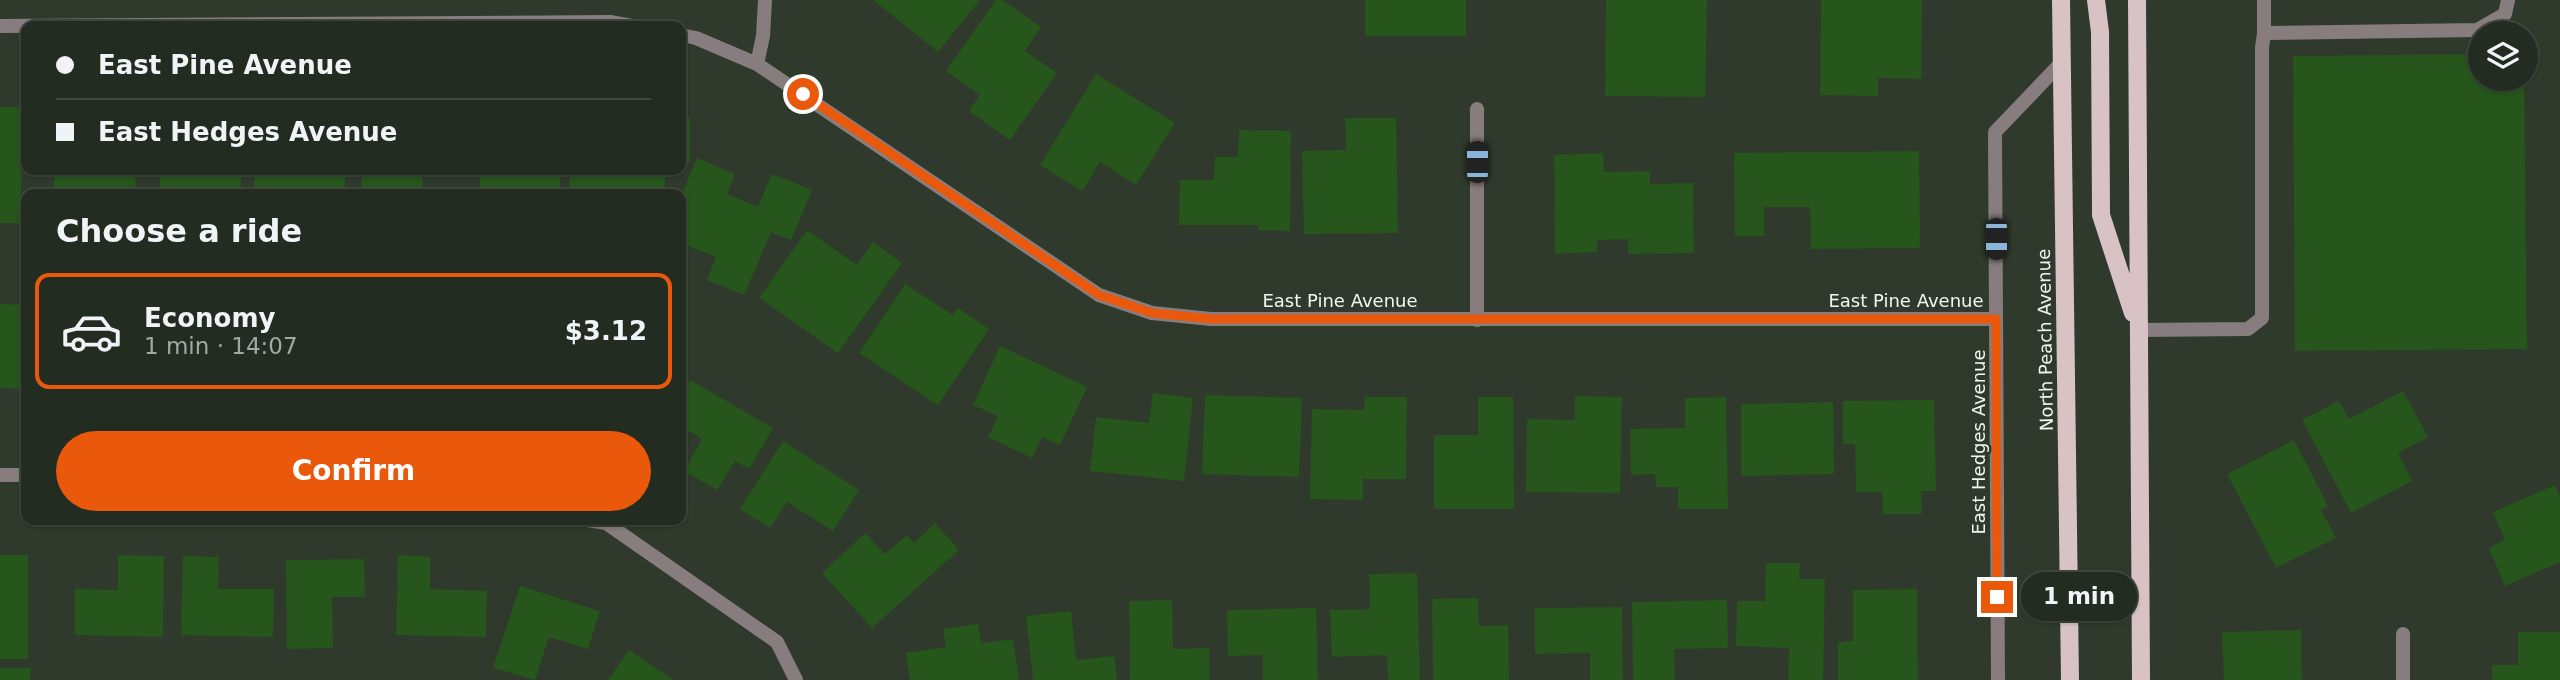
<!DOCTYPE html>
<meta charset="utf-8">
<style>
body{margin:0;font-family:"DejaVu Sans",sans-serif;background:#2f382e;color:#f1f3f6;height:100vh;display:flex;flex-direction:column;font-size:26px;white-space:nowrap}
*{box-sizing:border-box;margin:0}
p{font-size:23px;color:#a3a7a5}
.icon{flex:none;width:38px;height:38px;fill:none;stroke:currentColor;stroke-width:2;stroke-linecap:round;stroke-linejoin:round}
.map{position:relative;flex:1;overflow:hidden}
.sheet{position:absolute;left:21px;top:189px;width:665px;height:336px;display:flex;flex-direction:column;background:#232c21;border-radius:14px;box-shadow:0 2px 5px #0004,0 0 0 2px #40483f}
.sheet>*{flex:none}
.banner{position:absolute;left:21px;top:21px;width:665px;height:154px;border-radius:14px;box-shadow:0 2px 5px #0004,0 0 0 2px #40483f;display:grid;align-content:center;height:154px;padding:0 35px;background:#232c21}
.fabs{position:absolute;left:2468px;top:21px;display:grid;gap:14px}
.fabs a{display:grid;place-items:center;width:70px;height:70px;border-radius:50%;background:#232c21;box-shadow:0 2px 5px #0004,0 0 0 2px #40483f;font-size:35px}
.end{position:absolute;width:32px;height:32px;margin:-16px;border:9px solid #ea580c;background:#fff;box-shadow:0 0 0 4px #fff}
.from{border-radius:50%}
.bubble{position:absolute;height:49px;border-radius:24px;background:#232c21;box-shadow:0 2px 5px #0004,0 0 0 2px #40483f;font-size:23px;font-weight:700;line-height:49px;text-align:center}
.car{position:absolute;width:21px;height:42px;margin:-21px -10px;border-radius:9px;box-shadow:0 0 5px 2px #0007;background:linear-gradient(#222 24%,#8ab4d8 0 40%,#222 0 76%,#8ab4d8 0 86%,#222 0)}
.banner b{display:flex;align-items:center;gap:24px;height:66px;font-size:26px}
.banner b+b{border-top:2px solid #40483f}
.banner i{width:18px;height:18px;background:#f1f3f6}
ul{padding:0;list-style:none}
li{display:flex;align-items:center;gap:21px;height:116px;margin:0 14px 10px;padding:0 21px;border:4px solid transparent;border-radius:14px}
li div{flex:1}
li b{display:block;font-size:26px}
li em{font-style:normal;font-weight:700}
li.on{border-color:#ea580c}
li>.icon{width:63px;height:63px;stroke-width:1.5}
h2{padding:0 35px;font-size:32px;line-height:84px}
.primary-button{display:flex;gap:14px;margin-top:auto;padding:14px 35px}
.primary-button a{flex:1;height:80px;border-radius:42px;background:#ea580c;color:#fff;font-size:28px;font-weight:700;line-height:80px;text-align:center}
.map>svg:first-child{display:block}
.building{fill:#26561b}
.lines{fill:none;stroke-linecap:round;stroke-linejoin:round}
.service{stroke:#877d7e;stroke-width:14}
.minor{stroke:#877d7e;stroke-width:14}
.primary{stroke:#d8c2c5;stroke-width:18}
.route{stroke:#ea580c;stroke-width:9}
.labels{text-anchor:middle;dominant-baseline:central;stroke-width:5;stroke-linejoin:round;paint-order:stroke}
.street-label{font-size:18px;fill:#eff7ee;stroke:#2f3a2c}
</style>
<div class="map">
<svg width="2560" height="680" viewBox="0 0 2560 680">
<rect width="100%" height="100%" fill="#2f3a2c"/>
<!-- building -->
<path class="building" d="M873,0H980L938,52Z
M996,0H1002L1041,27L1025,51L1057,73L1010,140L969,111L980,95L946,71Z
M1365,0H1466V36H1365Z
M1606,0H1707L1705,97L1605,96Z
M1821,0H1922L1921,79L1878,78V96L1820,95Z
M2480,54V79H2524L2527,349L2295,351L2293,56Z
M1096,74L1175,123L1136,185L1100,162L1082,191L1040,165Z
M0,107H23L20,223H0Z
M681,117H690V162H681Z
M1345,118H1396L1398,233L1304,234L1302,151L1346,150Z
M1239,130L1291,131L1290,231L1258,230V225H1179L1180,180H1214L1215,157H1238Z
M1919,151L1920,248L1811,249L1810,207H1764V236H1735L1734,153Z
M1603,153L1604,172L1650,171V184L1693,183L1694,253L1628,254V239L1597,240V252L1555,254L1554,155Z
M697,158L735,174L727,194L758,207L772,174L812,190L791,240L771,232L744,295L707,280L716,257L681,243V196Z
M54,170H135L136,194H54Z
M160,170H241V194H160Z
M254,170H345V194H254Z
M362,170H422V194H362Z
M480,170H560V194H480Z
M570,170H665V194H570Z
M807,230L857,265L873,242L902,263L838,353L759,298Z
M905,284L953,315L958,308L989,329L938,405L859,353Z
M0,304L26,305V389L0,388Z
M1000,346L1087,387L1060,445L1042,437L1032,458L988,437L998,416L973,405Z
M690,380L773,428L749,469L735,461L717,490L684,471L702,439L681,426V395Z
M2403,391L2428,437L2398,453L2412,481L2351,513L2302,420L2339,401L2349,419Z
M1153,393L1193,398L1184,481L1090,471L1096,417L1149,423Z
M1205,395L1302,398L1299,477L1202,474Z
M1575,396L1622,397L1620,493L1526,492L1527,419L1575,420Z
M1365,397H1407L1406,479H1363V500L1310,499L1312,409L1364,410Z
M1478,397H1513L1514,509H1434V435H1478Z
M1726,397L1728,509H1678V487H1656L1655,474L1631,475L1630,429L1685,428V398Z
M1934,400L1936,491H1921L1922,514H1883L1882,492H1856L1855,444H1843V401Z
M1833,402L1834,474L1741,476V404Z
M2294,440L2328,506L2321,510L2336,538L2276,568L2227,474Z
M783,441L859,490L833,531L787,502L770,528L740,509Z
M2555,485L2560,496V562L2505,586L2489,548L2505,540L2493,512Z
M935,523L959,550L872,628L822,573L865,533L885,554L907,535L914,543Z
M0,555H28V659H0Z
M118,555L164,556L163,637L75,635V589L118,590Z
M398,555L430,557V589L487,591L486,637L396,635Z
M183,556L219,557L218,589H274L273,637L181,635Z
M364,559L365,597H332L333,648L287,649L286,560Z
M1766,563H1800L1799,579H1825L1823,680H1788L1789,648L1736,646L1737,601H1765Z
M1417,573L1420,680H1388L1387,655L1332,657L1330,610L1370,609L1369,574Z
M520,586L600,611L588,649L549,637L535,680L493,668Z
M1917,589L1918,680H1838V642L1853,641V590Z
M1478,598L1479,626L1508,625L1509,680H1433L1432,599Z
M1172,600L1173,649L1209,648V680H1130L1129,601Z
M1727,600L1728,648L1674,649L1675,680H1633L1632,602Z
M1622,607L1623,680H1590V653L1535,654V608Z
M1316,608L1318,680H1263V655L1228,656L1227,610Z
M1071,611L1076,660L1114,656L1117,680H1033L1026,616Z
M978,624L981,643L1013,639L1019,680H910L906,653L946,647L943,629Z
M2301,630L2302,680H2224L2222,632Z
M2518,632H2560V680H2492V665H2518Z
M629,650L673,680H608Z
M0,668H31L30,680H0Z"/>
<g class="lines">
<!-- service -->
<path class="service" d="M2264,0V33L2477,30L2505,14L2508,0
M2138,330L2248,329L2262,318V48L2264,33"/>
<!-- minor -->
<path class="minor" d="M765,0L763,36L757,64L1099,295L1152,313L1211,319H1996
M0,26L610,22L632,26
M681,35L696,38L757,64
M1477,109V320
M0,475H26
M588,520L606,523L777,642L796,680
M1998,680L1995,132L2062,62
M2403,680V634"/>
<!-- primary -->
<path class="primary" d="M2061,0L2070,680
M2096,0L2100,32L2101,215L2133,313
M2137,0L2141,680"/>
</g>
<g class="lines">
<!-- route -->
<path class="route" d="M803,94L1099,295L1152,313L1211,319H1996L1997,597"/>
</g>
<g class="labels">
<!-- street labels -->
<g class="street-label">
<text x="1340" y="300">East Pine Avenue</text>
<text x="1906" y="300">East Pine Avenue</text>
<text transform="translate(2045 340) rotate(-91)">North Peach Avenue</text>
<text transform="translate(1978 442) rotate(-90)">East Hedges Avenue</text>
</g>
</g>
</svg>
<div class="fabs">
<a><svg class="icon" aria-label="layers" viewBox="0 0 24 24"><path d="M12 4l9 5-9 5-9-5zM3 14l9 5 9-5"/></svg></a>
</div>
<i class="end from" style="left:803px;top:94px"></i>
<i class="end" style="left:1997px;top:597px"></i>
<div class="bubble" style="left:2021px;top:572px;width:116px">1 min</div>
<i class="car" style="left:1477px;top:162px;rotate:0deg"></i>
<i class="car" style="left:1996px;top:239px;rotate:180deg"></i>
<div class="banner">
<b><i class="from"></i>East Pine Avenue</b>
<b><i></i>East Hedges Avenue</b>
</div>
<section class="sheet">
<h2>Choose a ride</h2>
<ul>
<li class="on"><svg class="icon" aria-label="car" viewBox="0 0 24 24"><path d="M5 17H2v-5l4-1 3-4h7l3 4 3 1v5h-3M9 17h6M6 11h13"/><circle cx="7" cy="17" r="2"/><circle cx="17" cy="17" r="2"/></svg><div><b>Economy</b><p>1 min · 14:07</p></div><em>$3.12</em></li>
</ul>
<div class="primary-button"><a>Confirm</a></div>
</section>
</div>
